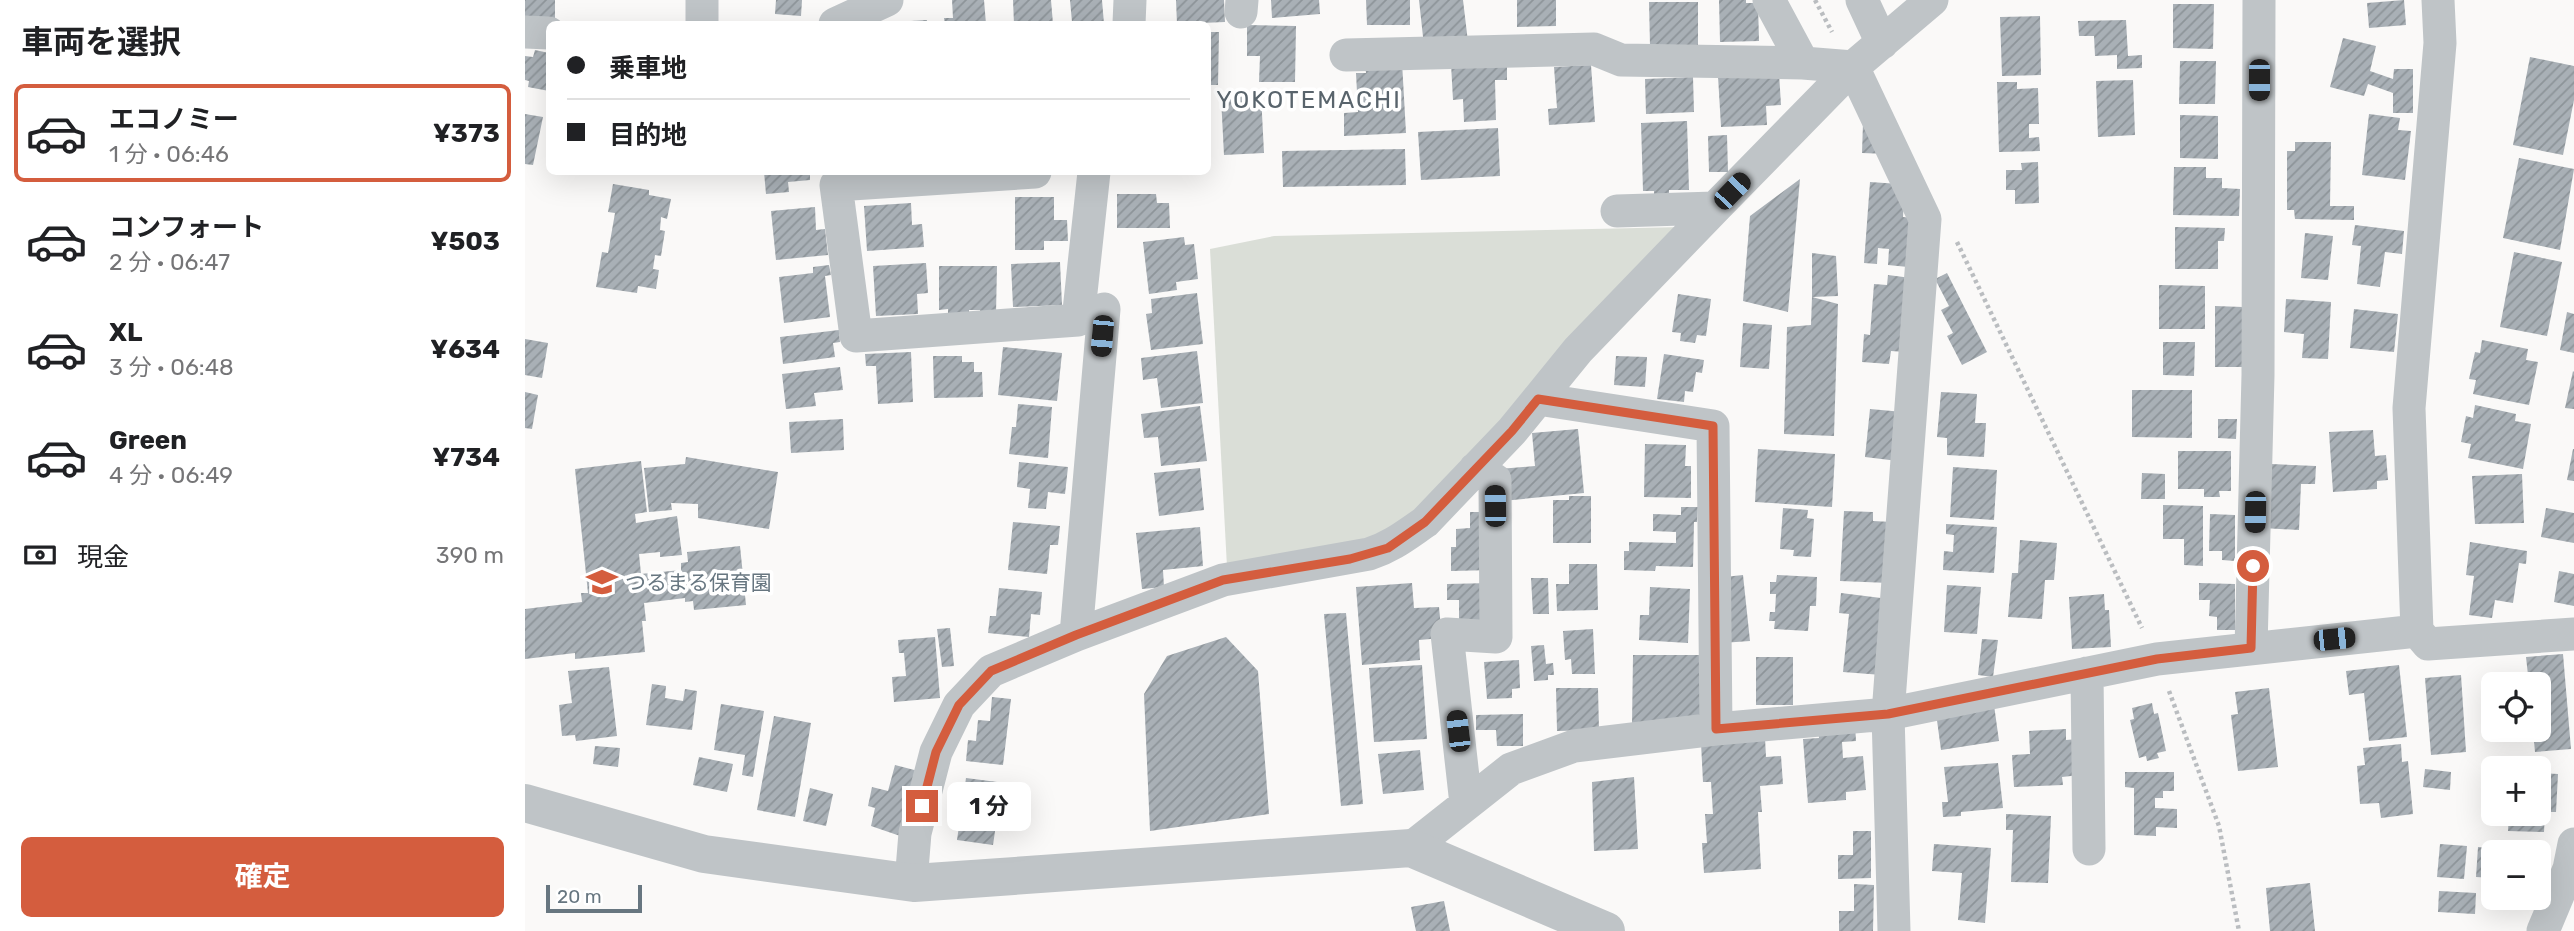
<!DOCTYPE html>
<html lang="ja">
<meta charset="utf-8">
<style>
body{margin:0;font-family:Rubik,"Noto Sans JP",sans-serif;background:#f2f2f2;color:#202124;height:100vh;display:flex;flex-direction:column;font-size:26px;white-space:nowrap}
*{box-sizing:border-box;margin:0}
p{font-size:23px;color:#757577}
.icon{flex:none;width:38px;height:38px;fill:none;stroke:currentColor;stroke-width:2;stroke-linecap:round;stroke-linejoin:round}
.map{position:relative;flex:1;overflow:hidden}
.details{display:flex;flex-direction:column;background:#fff;width:525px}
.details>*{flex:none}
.top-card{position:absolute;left:21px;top:21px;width:665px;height:154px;border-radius:10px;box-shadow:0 7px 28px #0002;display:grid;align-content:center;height:154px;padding:0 21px;background:#fff}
.buttons{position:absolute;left:1956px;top:672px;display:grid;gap:14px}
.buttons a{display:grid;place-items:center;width:70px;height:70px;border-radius:10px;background:#fff;box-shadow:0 7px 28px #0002;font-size:35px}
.scale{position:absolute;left:21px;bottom:18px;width:96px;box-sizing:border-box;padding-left:7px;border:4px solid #677680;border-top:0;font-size:19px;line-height:24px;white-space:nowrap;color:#677680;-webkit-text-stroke:5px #fff;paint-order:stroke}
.end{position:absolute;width:32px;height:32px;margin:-16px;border:9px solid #d45d3e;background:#fff;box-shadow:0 0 0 4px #fff}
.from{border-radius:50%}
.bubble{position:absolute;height:49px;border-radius:10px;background:#fff;box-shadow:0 7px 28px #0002;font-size:23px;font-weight:700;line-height:49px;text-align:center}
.car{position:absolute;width:21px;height:42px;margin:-21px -10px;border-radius:9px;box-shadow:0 0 5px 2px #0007;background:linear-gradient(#222 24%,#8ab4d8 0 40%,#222 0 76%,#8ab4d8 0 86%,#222 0)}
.top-card b{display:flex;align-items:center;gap:24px;height:66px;font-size:26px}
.top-card b+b{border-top:2px solid #e0e0e0}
.top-card i{width:18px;height:18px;background:#202124}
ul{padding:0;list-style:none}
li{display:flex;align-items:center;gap:21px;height:98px;margin:0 14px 10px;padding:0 7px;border:4px solid transparent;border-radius:10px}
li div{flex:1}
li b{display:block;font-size:26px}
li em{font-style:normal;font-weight:700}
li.active{border-color:#d45d3e}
li>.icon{width:63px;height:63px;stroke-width:1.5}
h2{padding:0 21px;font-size:32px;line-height:84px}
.pay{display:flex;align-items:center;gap:18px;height:77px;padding:0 21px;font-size:26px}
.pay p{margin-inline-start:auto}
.button{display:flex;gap:14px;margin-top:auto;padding:14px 21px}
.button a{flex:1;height:80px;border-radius:10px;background:#d45d3e;color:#fff;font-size:28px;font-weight:700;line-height:80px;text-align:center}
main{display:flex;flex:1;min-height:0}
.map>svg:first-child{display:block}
.park{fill:#daded7}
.building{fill:url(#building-hatch)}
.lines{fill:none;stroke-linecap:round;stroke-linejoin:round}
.path{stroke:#babdc0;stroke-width:4.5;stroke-dasharray:3.5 3.5;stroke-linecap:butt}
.minor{stroke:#bfc4c7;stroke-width:33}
.tertiary{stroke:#bfc4c7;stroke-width:38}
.route{stroke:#d45d3e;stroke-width:9}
.labels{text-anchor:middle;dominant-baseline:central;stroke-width:7;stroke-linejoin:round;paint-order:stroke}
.poi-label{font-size:21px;fill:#677680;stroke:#fff;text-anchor:start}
.quarter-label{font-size:24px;letter-spacing:2px;fill:#59646c;stroke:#fff}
</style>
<main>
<section class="details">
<h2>車両を選択</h2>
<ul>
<li class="active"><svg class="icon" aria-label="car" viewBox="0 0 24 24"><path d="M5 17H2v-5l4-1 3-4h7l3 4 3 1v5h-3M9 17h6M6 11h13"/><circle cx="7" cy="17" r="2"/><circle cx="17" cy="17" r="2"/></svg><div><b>エコノミー</b><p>1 分 · 06:46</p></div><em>¥373</em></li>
<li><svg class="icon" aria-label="car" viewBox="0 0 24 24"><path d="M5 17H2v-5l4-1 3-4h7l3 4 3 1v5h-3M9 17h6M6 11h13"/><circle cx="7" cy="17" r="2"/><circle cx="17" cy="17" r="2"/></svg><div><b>コンフォート</b><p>2 分 · 06:47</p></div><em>¥503</em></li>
<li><svg class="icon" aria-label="car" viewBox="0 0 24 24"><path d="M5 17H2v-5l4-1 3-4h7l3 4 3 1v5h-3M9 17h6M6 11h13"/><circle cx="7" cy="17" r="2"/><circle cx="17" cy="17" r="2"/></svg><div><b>XL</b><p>3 分 · 06:48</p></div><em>¥634</em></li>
<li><svg class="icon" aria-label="car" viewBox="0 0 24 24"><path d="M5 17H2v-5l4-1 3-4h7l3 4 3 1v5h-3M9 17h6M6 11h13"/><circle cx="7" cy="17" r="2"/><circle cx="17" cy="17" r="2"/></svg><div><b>Green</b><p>4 分 · 06:49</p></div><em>¥734</em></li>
</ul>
<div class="pay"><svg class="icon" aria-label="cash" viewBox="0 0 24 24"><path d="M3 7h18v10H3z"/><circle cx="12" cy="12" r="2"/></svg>現金<p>390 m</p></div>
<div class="button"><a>確定</a></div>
</section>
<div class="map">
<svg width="2049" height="931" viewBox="0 0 2049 931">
<defs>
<pattern id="building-hatch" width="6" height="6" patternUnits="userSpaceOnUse" patternTransform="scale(1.75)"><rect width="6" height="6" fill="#a9b0b6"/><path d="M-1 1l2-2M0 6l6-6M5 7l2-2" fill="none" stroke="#8d9499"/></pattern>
</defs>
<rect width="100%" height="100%" fill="#faf9f8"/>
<!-- park -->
<path class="park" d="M1158,227L890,529L702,567L685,249L749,236Z"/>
<!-- building -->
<path class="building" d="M0,0H30V18H0Z
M251,0H277L276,16L250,14Z
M427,0H459L461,24H420L419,18H428Z
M488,0H526L528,24H489Z
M545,0H577L579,24H539V22H547Z
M651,0H699L700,22L652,24Z
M746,0H794L795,14L747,18Z
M841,0H885V25H842Z
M894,0H938L943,42L899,46Z
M992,0H1031V26L992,27Z
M1194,0H1221V3H1233L1234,41L1195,42Z
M1879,0L1881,25L1844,28L1842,3Z
M1124,2H1173V45L1125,46Z
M1648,4H1689L1688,49L1648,48Z
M1515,16L1516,75L1477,76L1475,17Z
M402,20V24H371L370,22Z
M1601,20L1603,56L1617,55V68L1592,69V55L1570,56L1569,36H1554L1553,21Z
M722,25L771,26L770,82H734L735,56H722Z
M682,32H694L693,85H682Z
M1818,38L1851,46L1845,71L1868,79L1869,69H1888V113H1868V93L1843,84L1839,96L1805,87Z
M10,50L24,53V91L3,87L4,81L0,80V56L8,57Z
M2005,57L2049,66V100L2038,155L1988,145Z
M1655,61H1691L1690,104H1654Z
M877,62L881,133L819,136V113L833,112L831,73H841L840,64Z
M982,63V80H970L971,120L939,122L938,99L928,100L926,64Z
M1066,65L1070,122L1024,125L1023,109L1032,108L1029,67Z
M1254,73L1256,105L1241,106L1242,125L1196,127L1193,76Z
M1168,77L1169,112L1121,114L1120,79Z
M1608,80L1610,135L1573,137L1571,81Z
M1472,82H1492V89L1513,88L1514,124H1504V138L1514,137L1515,151L1474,152Z
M736,94L739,153L699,155L696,97Z
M0,114L18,117L8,165L0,164Z
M1844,114L1875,118L1873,130L1886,131L1880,180L1837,175Z
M1655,115L1693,116V159L1655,158Z
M1162,121L1164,190H1144V197L1129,198V191H1118L1116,123Z
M1338,123L1363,154L1337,153Z
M973,128L975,176L896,180L893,132Z
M1202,135L1203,172H1184L1183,136Z
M1770,142H1806L1805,206H1829V220L1770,219L1769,210H1762V151H1770Z
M880,149L881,185L758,187L757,151Z
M1994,158L2049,169L2035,250L1978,238Z
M1513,162L1514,203L1490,204V190H1481V170H1497L1496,163Z
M1649,167H1681V178H1697V188L1715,189L1714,216L1648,215Z
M239,172H285V180L263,182L264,192L241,194Z
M1275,179L1263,312L1218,301L1225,216Z
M1345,182L1374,184L1379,198L1378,217L1387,218L1383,267L1363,265L1364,249L1353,248L1352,264L1339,263Z
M88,184L124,190V195L146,199L142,219L136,217L135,230L140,231L136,256L130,255L128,269L134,270L131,289L113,286L112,293L71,287L77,252L83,253L90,213L83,212Z
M592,194H631L632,203H644L645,228H592Z
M490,197H529V220H542L543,241H519V250H490Z
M386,203L387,225L397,224L399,247L342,251L339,206Z
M290,207L291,230L300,229L303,255L251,260L246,211Z
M1830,225L1879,231L1877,254L1860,252L1855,287L1832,284L1836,246L1827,245Z
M1650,227L1700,228L1699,241H1693V269H1650Z
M1780,233L1808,236L1803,280L1776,278Z
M659,237L660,245L669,244L673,279L651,282L652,290L624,294L618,242Z
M1989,252L2037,262L2022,336L1975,327Z
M1287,253L1311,256L1313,296L1287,297Z
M535,262L537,305L488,307L486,264Z
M401,263L403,293L392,294L393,314L351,316L348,266Z
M304,265L306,275L300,276L305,317L259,323L254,277L288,273V267Z
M414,266H472L471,314H455V310H444V315H423V309L414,310Z
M1422,273L1462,352L1437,365L1422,336L1428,333L1416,310L1424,306L1410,279Z
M1363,275L1386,278L1380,352L1366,351L1364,364L1337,362L1339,334L1345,335L1349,284L1362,285Z
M1634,285L1680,286V329H1634Z
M672,293L678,344L626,350L621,314L627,313L626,299Z
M1153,294L1186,299L1181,336L1172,335L1170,343L1155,341L1156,333L1147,332Z
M1287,297L1313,304L1309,436L1259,434L1262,327L1286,325Z
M1761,299L1806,302L1803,359L1777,358L1779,334L1759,332Z
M1690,306L1718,307L1717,367H1690Z
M1829,309L1873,314L1869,352L1825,348Z
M2042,312L2049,314V353L2035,350Z
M1218,323L1247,325L1244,369L1215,367Z
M314,330L315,342L308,343L310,357L258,364L255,337Z
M0,339L23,343L17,378L0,375Z
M1957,340L2003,349L2001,360L2013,362L2004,405L1948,394L1951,380L1944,379L1950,352L1955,353Z
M1638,342H1670L1669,376L1638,375Z
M478,347L537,353L532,401L473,395Z
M672,351L678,403L636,408L632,378L618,380L616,358Z
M386,352L388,402L353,404L351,366H341L340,354Z
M1139,354L1179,360L1177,373L1171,372L1168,392L1160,391L1159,402L1132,399Z
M408,356H437V362H449V372H457L458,397L409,398Z
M1091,356L1122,357L1120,387L1089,385Z
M315,367L318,390L289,393L291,406L261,409L257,374Z
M2048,371L2049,372V409L2040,408Z
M1607,390H1667V438L1607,437Z
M0,392L13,395L7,429L0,428Z
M1416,392L1452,394L1450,423H1461L1459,457L1422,455V438L1412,437Z
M493,404L527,407L523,458L484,454L487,427H491Z
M1950,405L1991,414L1990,421L2006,424L1998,469L1943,458L1946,444L1936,442L1941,416L1948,418Z
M675,406L682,461L636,466L633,437L619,438L616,414Z
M1345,409L1378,412L1373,461L1340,457Z
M318,419L319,450L266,453L264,422Z
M1693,419H1712L1711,439L1693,438Z
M1053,429L1059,493L977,501L974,469L1010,466L1007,433Z
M1848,430L1850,456L1861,455L1863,480L1852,481V489L1808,492L1804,432Z
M1120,444L1161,445L1160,466H1166V498L1119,497Z
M1233,449L1310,454L1307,507L1230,502Z
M2048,449H2049V481L2042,480Z
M1653,451H1706V491H1694L1695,497H1679V489H1653Z
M161,457L253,472L244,529L173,518V504L146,503L147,510L124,512L119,468L160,464Z
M116,461L122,512L110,514L111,523L152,516L157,555L135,557V552L114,554L116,574L156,570V563L163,562L162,552L215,546L221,605L169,610L168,601L160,602V598L119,603L121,621H117L120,652L50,659V653L0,659V609L57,602L56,593H63L50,469Z
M494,462L543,467L540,494L523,492L521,509L503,508L505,489L492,487Z
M1746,464L1791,466L1790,484H1776L1774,530L1738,528Z
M1428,467L1472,470L1469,520L1425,517Z
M675,468L679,510L634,516L629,473Z
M1617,473L1640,474V499H1616Z
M1997,474L1999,523L1950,524L1947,476Z
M1044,496H1066V543H1028V500H1044Z
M1638,505L1678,506V566L1659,565V539H1638Z
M1156,507H1173L1172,522H1169L1168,567L1131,566L1130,571L1099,570V551H1104V542L1151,543V532L1128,531V514L1156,515Z
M1258,508L1283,510L1282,518L1289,519L1286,557L1268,556L1269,550L1255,549Z
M2021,508L2049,513V543L2016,537Z
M1319,511L1348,512V521L1367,522L1364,583L1315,581Z
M945,512H968L969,570L926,571V547H931V529L945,528Z
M1685,514L1710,515V561L1697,560V551H1684Z
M488,522L535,526L533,545H525L522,574L483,570Z
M1421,524L1472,527L1469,573L1418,570L1419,551L1428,552L1429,535L1421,534Z
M675,527L678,566L638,570L639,587L617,589L611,533Z
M1495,540L1532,543L1529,580H1520L1517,619L1483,617L1487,573H1493Z
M1945,542L2002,551L2001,564L1994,563L1988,603L1970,600L1967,618L1944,615L1949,576L1941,575Z
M1044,564H1072L1073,610L1032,611L1031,584H1044Z
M2034,571L2049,574V606L2029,602Z
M1218,575L1225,641L1197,643L1190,578Z
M1252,575L1292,577L1291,606H1285L1283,631L1249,629L1250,621H1244L1245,612H1250L1251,594H1245V582H1251Z
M1006,578H1023L1024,614H1008Z
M887,583L889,608L914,607L917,638L894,640L895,660L837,665L831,587Z
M966,583V620L934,621V600H922V584Z
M1674,583L1710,584V630H1692V617L1684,616L1685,600H1674Z
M1422,585L1456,587L1452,634L1419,632Z
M1125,587L1165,589L1163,643L1114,640L1115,615H1124Z
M474,588L517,592L515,615L506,614L504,637L463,633L465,616H471Z
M1316,593L1364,599L1357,675L1318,672L1324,614L1314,613Z
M1579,594L1580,610H1584L1586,647L1547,649L1544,597Z
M821,613L838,804L816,806L799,614Z
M425,628L429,666L417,667L412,629Z
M1068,629L1070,674H1047L1046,659L1040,660L1038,631Z
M410,637L415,698L369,702L367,677L381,676L379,653H374L373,640Z
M701,637L733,671L744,814L625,831L619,694L642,656Z
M1457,639L1473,640L1468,677L1453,675Z
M1019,645L1021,664L1028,663L1029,675H1023V680L1009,681L1006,646Z
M2038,654L2046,749L2010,752L2008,730H2014V684H2004L2001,657Z
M1108,655H1178L1177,718L1107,725Z
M1231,657H1268V705H1231Z
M994,660L995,688L987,689V698L962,699L959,662Z
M897,665L902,739L849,742L844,668Z
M1874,665L1882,737L1844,741L1839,693L1824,695L1821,671Z
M84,667L92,736L51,741L50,735L37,736L34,705L47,703L43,671Z
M1936,675L1941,752L1906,755L1900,678Z
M127,684L141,686L140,698L158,701L160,689L172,691L167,730L121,725Z
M1031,688H1073L1074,730L1032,731Z
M1744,688L1753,767L1713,771L1706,715L1713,714L1710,692Z
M467,697L486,699L478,765L441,761L443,740L451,741L453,720L465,721Z
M1627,703L1629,714L1633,713L1641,751L1632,753L1634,758L1622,761L1621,756L1614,758L1605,720L1609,719L1607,708Z
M196,704L239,711L228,777L217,775L220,755L189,750Z
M1469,705L1474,741L1416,750L1411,713Z
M998,714V746H972L971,730H951V715Z
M249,716L286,723L270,817L232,810Z
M1330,725L1331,741L1317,742L1318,758L1338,756L1341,790L1321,792V800L1283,803L1278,739L1294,738L1293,728Z
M1541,729V740L1553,739L1555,775L1537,777L1538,785L1489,787L1487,755L1505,754L1504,731Z
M1240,738L1241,757L1256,756L1258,784L1235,786L1237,812H1233L1236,869L1179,873L1177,843H1182L1180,814H1188L1186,782H1178L1176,743Z
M1876,744L1877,762L1883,761L1888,814L1856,818L1854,803L1835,804L1832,766L1840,765L1838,748Z
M70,746L95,748L93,767L68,764Z
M895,750L899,790L858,794L853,754Z
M174,757L208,764L202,792L168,785Z
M1473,763L1478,808L1436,812V816L1418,817L1417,802H1423L1419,767Z
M370,765L397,772L381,838L346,826L350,808L343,806L347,787L363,791Z
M1900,769L1926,772L1925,790L1898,787Z
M1600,772H1649V791H1638V798H1630V808L1652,809V828L1631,827V836L1609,835V788L1600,787Z
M2014,773L2033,774L2031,812H2020L2019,832L1983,831L1984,814H2014Z
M1109,777L1113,849L1069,851L1067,782Z
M441,778L472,782L469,804H474L468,845L432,840Z
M285,788L308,794L301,826L278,821Z
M1481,814L1526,816L1523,883L1486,882L1488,830H1481Z
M1328,831H1346V878L1313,879V855H1328Z
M1992,842L2021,845L2018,882L2014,881V852H1991Z
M1409,844L1466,848L1460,923L1433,920L1437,873L1407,871Z
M1915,844L1942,846L1939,879L1912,877Z
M1953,847L1980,850V852H1969V878L1951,877Z
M1785,883L1790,931H1745L1741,888Z
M1329,884L1349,885L1348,931H1314V911H1329Z
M1914,891L1951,893L1950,914L1913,912Z
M919,901L925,931H891L886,907Z"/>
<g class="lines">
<!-- path -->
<path class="path" d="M1290,0L1307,32
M1432,242L1617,628
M1644,691L1694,826L1714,931"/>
<!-- minor -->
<path class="minor" d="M177,0V24
M1244,0L1278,63
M1337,0L1357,43
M1913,0L1915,43L1884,408L1892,631L1903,644L2049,634
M716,12L717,0
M310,24L362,0
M604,24L605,0
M0,32L24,33
M821,55L1069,49L1096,60L1278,63L1328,67L1400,219L1363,714L1369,931
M510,172L311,185L331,336L553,320L569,172
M1092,211L1190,208
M1013,399L1188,426L1191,729
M551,635L579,309
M1726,648L1733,375L1734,0
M1562,673L1564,849
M941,804L922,634L971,637L970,480L950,469
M886,848L986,769L1049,746L1191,729L1363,714L1632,659L1892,631
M386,882L390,833L411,752L434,705L466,671L551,635L698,580L844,554C866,547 881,535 900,522L987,431L1053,350L1190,208L1328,67L1407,0
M2018,931L2044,869L2049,844"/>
<!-- tertiary -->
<path class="tertiary" d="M0,803L179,854L389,883L886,848L1081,931"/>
</g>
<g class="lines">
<!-- route -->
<path class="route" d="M397,806L411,752L434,705L466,671L551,635L698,580L825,559L863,548L900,522L987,431L1013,399L1188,426L1191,729L1363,714L1632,659L1726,648L1728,566"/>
</g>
<!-- icons -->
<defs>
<symbol id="school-bare" viewBox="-9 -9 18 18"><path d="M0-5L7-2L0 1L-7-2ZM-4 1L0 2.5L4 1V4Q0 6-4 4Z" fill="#d45d3e" stroke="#fff" stroke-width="2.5" paint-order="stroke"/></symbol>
</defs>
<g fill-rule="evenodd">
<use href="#school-bare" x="55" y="560" width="44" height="44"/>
</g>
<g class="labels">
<!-- poi labels -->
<g class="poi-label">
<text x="100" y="582">つるまる保育園</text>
</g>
<!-- quarter labels -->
<g class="quarter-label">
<text x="784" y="100">YOKOTEMACHI</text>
</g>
</g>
</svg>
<div class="buttons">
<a><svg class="icon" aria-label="locate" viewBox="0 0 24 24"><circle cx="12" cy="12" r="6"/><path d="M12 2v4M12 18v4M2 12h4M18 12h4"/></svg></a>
<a>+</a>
<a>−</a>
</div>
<div class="scale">20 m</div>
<i class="end from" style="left:1728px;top:566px"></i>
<i class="end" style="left:397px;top:806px"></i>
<div class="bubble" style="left:422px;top:782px;width:84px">1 分</div>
<i class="car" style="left:1734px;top:80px;rotate:180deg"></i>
<i class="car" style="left:1207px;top:191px;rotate:44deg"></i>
<i class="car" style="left:577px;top:336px;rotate:185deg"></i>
<i class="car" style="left:970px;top:506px;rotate:359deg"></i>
<i class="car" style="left:1730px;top:512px;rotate:181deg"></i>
<i class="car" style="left:1809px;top:639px;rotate:84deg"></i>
<i class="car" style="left:933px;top:731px;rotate:353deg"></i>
<div class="top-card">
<b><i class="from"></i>乗車地</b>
<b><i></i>目的地</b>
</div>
</div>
</main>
